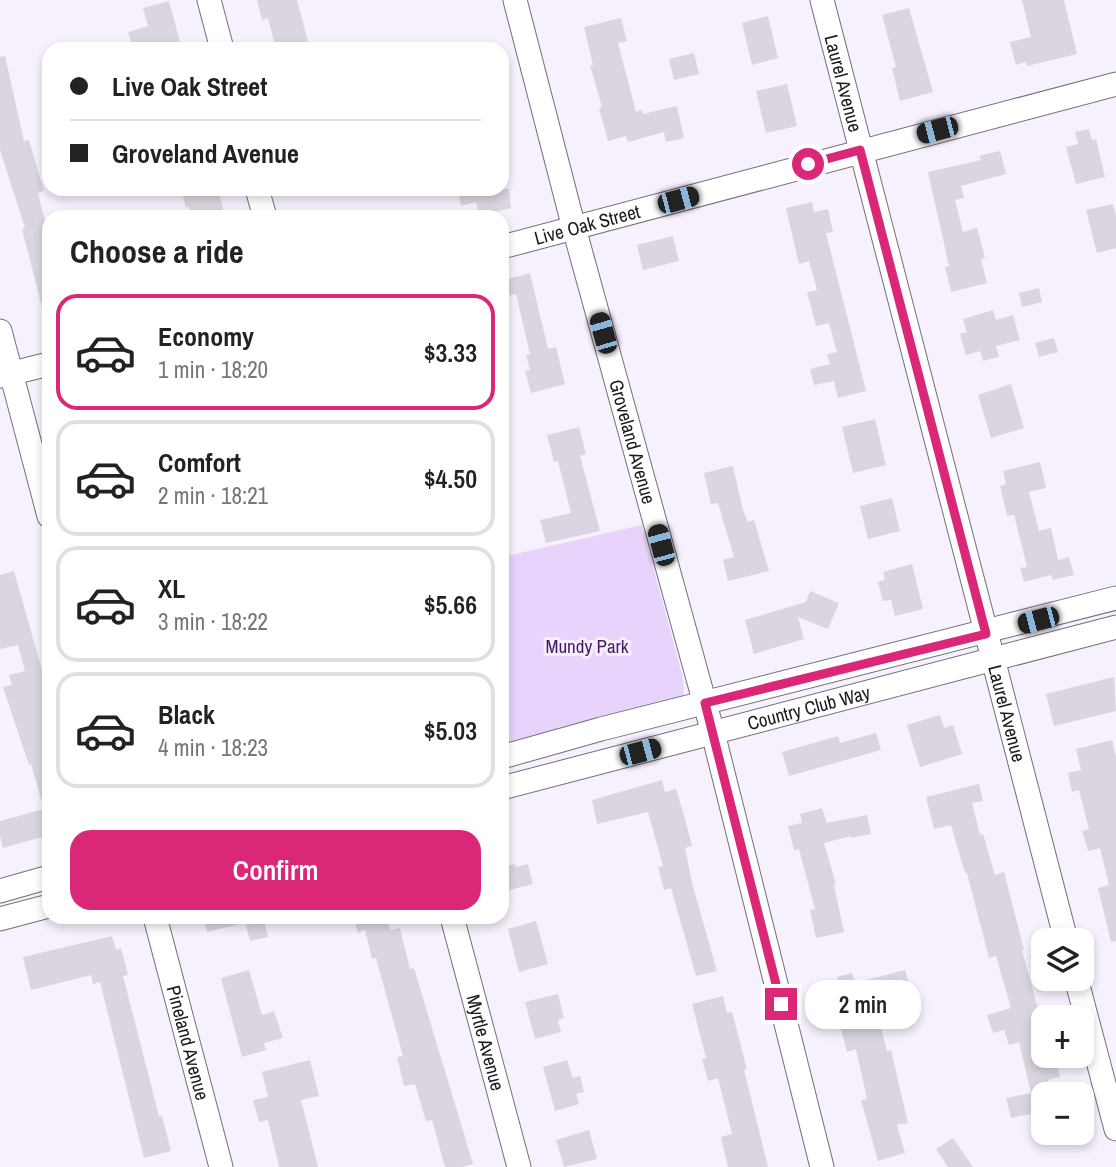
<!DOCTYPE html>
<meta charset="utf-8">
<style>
body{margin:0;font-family:"Archivo Narrow",sans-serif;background:#f6f6f6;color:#222;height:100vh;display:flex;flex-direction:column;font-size:26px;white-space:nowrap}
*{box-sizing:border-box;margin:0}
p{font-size:23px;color:#767676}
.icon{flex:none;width:38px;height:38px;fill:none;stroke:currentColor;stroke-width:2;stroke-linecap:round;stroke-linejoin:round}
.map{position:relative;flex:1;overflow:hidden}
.side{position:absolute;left:42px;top:210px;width:467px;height:714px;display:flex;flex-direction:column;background:#fff;border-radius:21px;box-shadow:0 4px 10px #0003}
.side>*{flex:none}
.banner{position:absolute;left:42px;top:42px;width:467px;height:154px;border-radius:21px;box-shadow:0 4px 10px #0003;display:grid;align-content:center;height:154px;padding:0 28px;background:#fff}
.fabs{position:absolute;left:1031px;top:928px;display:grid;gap:14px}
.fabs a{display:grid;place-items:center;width:63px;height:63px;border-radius:14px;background:#fff;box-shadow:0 4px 10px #0003;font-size:35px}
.end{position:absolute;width:32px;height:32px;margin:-16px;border:9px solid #db2777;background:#fff;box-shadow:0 0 0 4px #fff}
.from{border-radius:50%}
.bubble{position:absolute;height:49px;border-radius:21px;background:#fff;box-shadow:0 4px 10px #0003;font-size:23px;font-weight:600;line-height:49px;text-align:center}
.car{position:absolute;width:21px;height:42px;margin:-21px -10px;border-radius:9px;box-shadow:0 0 5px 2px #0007;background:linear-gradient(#222 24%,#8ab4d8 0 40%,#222 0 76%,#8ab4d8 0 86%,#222 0)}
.banner b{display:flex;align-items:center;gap:24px;height:66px;font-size:26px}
.banner b+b{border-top:2px solid #e0e0e0}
.banner i{width:18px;height:18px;background:#222}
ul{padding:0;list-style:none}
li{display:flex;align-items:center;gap:21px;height:116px;margin:0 14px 10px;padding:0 14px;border:4px solid #e0e0e0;border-radius:21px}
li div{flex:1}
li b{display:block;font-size:26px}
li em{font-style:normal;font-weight:600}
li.active{border-color:#db2777}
li>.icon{width:63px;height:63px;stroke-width:1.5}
h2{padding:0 28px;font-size:32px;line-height:84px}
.primary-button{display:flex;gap:14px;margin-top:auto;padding:14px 28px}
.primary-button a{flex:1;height:80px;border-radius:21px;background:#db2777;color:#fff;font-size:28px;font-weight:600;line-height:80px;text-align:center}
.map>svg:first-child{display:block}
.green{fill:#e7d3fb}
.building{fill:#dbd5e1}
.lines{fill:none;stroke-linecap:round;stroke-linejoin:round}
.minor-casing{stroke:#736e78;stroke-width:25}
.minor{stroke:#fff;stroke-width:23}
.route{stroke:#db2777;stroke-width:9}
.labels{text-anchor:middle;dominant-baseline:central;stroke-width:6;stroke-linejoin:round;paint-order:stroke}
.street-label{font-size:19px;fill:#1b191d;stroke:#f7f1fd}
.park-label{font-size:19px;fill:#481969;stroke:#f7f1fd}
</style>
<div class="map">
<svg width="1116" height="1167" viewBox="0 0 1116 1167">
<rect width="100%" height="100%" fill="#f7f1fd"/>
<!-- green -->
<path class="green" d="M642,525L683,678L684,695L680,709L502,758V557Z"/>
<!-- building -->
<path class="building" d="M257,0H297L310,49H276L268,18L262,20Z
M1022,0H1064L1077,54L1027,66L1026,62L1016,65L1010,42L1031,37Z
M169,1L182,49H133L128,32L148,26L143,8Z
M909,8L933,92L900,101L892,68L896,67L882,15Z
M768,16L778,58L752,65L742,23Z
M621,18L627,41L618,43L636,112L642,110L643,114L677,106L684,138L666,142L664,132L628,142L626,136L608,141L599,108L602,107L590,65H593L584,27Z
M694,53L699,74L674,80L669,59Z
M5,56L24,141L29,140L44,191L38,193L49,237V315H44L22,229L25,228L0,150V57Z
M787,84L797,126L766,133L756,91Z
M1089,129L1092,140L1096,139L1105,177L1076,184L1066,147L1078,144L1075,132Z
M1000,151L1006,174L961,186L964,198L955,200L963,232L977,228L985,258L981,259L987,283L951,292L945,267L949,266L928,172L981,160L979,156Z
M181,189H218L225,217H191L189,207L186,208Z
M458,189H509L511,208L479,215L476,202L461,206Z
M812,202L814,212L828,209L833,232L826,233L866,391L838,398L834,381L814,385L810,369L830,364L827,354L837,352L829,323L816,326L807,292L817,290L809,261L799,264L786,208Z
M1113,204L1116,216V248L1097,253L1086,210Z
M673,236L679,261L643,270L637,245Z
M530,273L548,349L556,347L565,384L531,393L525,371L530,370L526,355L530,354L516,294L508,296L504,280Z
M1039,288L1042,302L1022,307L1019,293Z
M993,310L996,320L1013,315L1020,340L996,346L999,357L983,361L980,351L966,355L960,334L967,332L963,319Z
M1054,338L1058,352L1039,357L1035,343Z
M1011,384L1024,428L991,438L978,395Z
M875,419L886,465L853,473L842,427Z
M579,427L586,454L580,456L600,531L546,543L540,520L571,513L558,461L554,462L547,435Z
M1040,462L1046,488L1029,492L1039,531L1051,528L1058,560L1069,557L1074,575L1053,580L1051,575L1024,582L1020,568L1027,567L1014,515L1007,516L1000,486L1006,484L1003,471Z
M733,466L743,510L748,522L754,520L769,571L728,581L723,560L734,557L718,503L711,504L704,473Z
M892,498L900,531L868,539L860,506Z
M912,564L923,609L895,616L891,600L883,601L878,582L885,580L883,572Z
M14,571L49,695V835L3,848L0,836V821L44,809L31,764L29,765L3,687L12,685L9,675L25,671L18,645L0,649V575Z
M810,591L839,603L828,629L798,617L804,639L754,654L745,620L806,602Z
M1114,677L1116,711L1054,726L1046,694Z
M940,715L944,728L953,725L962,754L920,767L907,725Z
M876,733L881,750L789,776L782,752L838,736L840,743Z
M1112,740L1116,757V941L1111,942L1098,888L1109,885L1100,848L1088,851L1082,831L1089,829L1079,790L1072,792L1068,773L1081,770L1076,749Z
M662,780L665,792L676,789L684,815L692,846L685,848L692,883L717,971L696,976L671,888L664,890L658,867L663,866L648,812L597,824L592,800Z
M979,784L983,801L972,803L980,835L983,834L995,875L1004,872L1024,950H1022L1040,1016L1043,1015V1055H1055L1060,1077L1048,1080L1051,1094H1043V1121H1037L1035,1113L1011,1118L1006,1098L1031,1093L1019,1042L1009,1045L1004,1030L993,1033L987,1015L1011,1008L996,956L989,958L967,873H965L951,825L934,829L926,797Z
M822,808L827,823L867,815L871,834L851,838V836L824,843L836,884L834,885L844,932L816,938L810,910L815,909L799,849L794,850L788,826L802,823L800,814Z
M515,864L516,867L528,864L533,884L502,892V867Z
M203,917H246L247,922L207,932Z
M353,917H398V921L388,924L390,930L400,928L410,969L414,968L473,1164L462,1167H445L432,1120L426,1121L415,1084L404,1086L397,1057L403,1056L376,958L372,959L365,930L358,933Z
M264,921L268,937L250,941L246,925Z
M536,921L548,964L519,972L508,929Z
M112,936L116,950L121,948L128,975L123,976L159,1116H162L171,1151L144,1158L100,982L93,984L91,975L31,990L23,957Z
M249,970L262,1015L274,1011L283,1038L264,1043L266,1050L242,1057L221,978Z
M905,970L912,994L875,1004L887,1051L891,1050L908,1123L897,1125L905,1153L878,1161L861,1100L867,1099L856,1049L847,1052L841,1029L848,1027L837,986L840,985L837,977L852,973L855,983Z
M558,994L564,1018L558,1020L561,1032L535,1039L525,1002Z
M723,996L727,1013L732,1012L747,1069L744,1070L768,1167H728L721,1137L732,1134L718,1078L708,1081L702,1059L706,1058L692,1004Z
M310,1060L319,1096L301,1100L318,1167H279L268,1120L259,1122L253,1100L268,1097L262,1072Z
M567,1060L573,1078L580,1076L584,1092L576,1094L579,1104L555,1111L543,1067Z
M589,1130L597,1159L564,1167L556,1140Z
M953,1138L973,1167H948L936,1149Z"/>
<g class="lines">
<defs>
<g id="minor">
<path d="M209,0L222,49"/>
<path id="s1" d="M515,0L574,228L713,733L822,1167"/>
<path id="s2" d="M822,0L1066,940"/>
<path d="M257,189L265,217"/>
<path id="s3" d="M502,247L1116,84"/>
<path d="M0,331L49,516"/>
<path d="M0,376L49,364"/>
<path d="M502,757L601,729L1116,598"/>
<path id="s4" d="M502,788L1116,627"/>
<path d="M0,891L49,877"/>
<path id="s5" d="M155,917L221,1167"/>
<path id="s6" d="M452,917L519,1167"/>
<path d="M0,919L49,906"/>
<path d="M1076,978L1116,1129"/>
</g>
</defs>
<!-- minor casing -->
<use href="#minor" class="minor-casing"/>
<!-- minor -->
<use href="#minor" class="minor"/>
</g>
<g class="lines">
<!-- route -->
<path class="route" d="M781,1004L705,703L986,634L860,150L808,164"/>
</g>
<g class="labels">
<!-- street labels -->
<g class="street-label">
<text stroke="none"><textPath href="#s2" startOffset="86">Laurel Avenue</textPath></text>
<text stroke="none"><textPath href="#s3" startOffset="88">Live Oak Street</textPath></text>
<text stroke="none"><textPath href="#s1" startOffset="457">Groveland Avenue</textPath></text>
<text stroke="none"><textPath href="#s4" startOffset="317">Country Club Way</textPath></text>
<text stroke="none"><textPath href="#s2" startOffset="737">Laurel Avenue</textPath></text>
<text stroke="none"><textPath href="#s5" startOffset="130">Pineland Avenue</textPath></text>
<text stroke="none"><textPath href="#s6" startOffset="130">Myrtle Avenue</textPath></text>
</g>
<!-- park labels -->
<g class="park-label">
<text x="587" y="646">Mundy Park</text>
</g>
</g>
</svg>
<div class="fabs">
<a><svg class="icon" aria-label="layers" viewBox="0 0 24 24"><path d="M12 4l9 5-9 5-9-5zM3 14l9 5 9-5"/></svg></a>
<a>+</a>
<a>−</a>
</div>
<i class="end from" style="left:808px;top:164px"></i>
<i class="end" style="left:781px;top:1004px"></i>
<div class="bubble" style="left:805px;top:980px;width:116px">2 min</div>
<i class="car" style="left:937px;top:130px;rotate:255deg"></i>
<i class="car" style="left:678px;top:200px;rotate:75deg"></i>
<i class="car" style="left:603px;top:333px;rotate:344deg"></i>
<i class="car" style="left:661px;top:545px;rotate:345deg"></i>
<i class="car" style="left:1038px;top:620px;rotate:255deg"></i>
<i class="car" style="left:640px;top:752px;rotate:75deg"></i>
<div class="banner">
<b><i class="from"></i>Live Oak Street</b>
<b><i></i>Groveland Avenue</b>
</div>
<section class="side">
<h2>Choose a ride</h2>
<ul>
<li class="active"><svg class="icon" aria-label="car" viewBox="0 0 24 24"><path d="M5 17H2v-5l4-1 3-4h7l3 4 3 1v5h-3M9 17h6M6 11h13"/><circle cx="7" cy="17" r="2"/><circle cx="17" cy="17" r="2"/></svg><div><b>Economy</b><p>1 min · 18:20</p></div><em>$3.33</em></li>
<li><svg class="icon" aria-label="car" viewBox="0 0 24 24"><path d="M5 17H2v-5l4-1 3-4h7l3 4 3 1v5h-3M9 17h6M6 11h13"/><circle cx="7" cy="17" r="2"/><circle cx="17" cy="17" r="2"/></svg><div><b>Comfort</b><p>2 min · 18:21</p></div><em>$4.50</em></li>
<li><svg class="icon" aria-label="car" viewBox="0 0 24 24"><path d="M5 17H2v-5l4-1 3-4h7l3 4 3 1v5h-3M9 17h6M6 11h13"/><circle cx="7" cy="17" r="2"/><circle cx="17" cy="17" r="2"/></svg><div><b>XL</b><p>3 min · 18:22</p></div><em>$5.66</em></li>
<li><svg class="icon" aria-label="car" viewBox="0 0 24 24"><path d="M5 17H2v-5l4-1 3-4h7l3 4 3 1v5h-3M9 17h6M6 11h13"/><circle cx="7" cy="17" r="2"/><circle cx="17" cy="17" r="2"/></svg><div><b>Black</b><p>4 min · 18:23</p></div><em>$5.03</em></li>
</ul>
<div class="primary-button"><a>Confirm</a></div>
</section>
</div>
